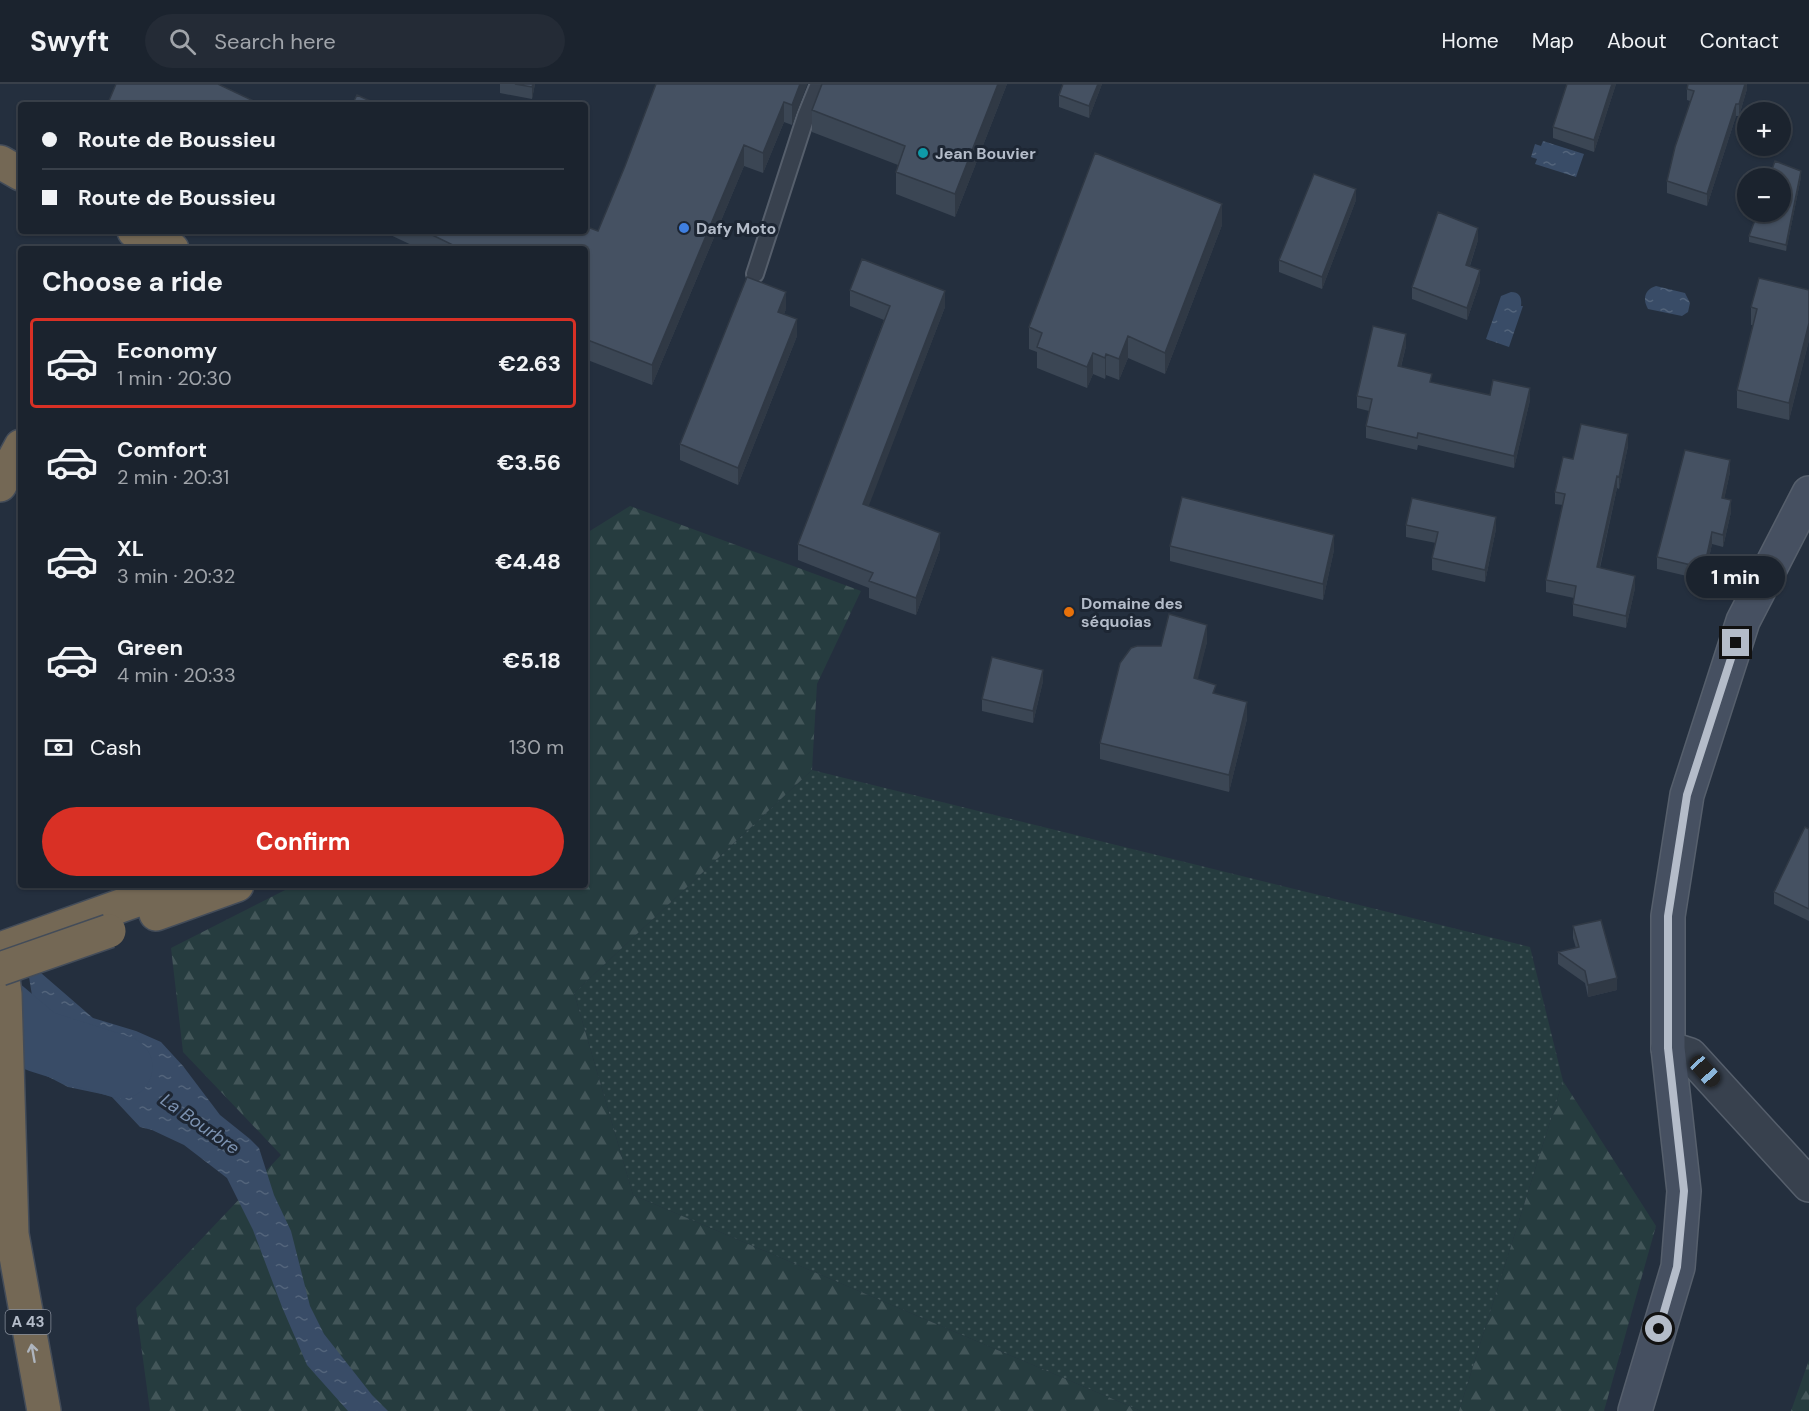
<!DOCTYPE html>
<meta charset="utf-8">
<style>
body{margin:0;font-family:"DM Sans",sans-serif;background:#242b36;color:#f1f3f6;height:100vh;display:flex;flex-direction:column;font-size:22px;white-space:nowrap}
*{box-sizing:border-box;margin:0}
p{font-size:20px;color:#a0a4aa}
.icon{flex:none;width:33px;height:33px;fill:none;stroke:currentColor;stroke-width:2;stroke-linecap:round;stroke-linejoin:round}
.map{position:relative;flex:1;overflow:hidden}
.side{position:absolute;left:18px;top:162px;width:570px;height:642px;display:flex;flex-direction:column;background:#1b232e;border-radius:6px;box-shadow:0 2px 4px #0004,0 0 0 2px #39404a}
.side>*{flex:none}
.banner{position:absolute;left:18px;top:18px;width:570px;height:132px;border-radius:6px;box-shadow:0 2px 4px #0004,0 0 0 2px #39404a;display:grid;align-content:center;height:132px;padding:0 24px;background:#1b232e}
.fabs{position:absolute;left:1737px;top:18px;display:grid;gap:12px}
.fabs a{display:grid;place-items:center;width:54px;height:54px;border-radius:50%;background:#1b232e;box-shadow:0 2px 4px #0004,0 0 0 2px #39404a;font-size:30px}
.end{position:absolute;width:27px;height:27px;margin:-14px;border:8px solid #b4bcc9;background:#111;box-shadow:0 0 0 3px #111}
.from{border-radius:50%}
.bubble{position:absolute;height:42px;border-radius:21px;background:#1b232e;box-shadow:0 2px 4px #0004,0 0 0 2px #39404a;font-size:20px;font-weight:800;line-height:42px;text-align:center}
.car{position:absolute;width:18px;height:36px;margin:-18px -9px;border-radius:8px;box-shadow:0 0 4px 2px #0007;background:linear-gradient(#222 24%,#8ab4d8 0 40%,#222 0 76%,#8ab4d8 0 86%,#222 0)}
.banner b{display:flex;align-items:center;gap:21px;height:57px;font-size:22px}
.banner b+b{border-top:2px solid #39404a}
.banner i{width:15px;height:15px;background:#f1f3f6}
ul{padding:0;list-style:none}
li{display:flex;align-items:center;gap:18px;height:90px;margin:0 12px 9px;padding:0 12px;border:3px solid transparent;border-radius:6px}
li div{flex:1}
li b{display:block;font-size:22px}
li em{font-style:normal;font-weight:800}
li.on{border-color:#d93025}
li>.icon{width:54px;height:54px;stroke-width:1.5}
h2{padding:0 24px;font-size:27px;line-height:72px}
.pay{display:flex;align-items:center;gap:15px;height:66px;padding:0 24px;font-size:22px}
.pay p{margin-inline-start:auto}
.primary-button{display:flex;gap:12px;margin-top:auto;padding:12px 24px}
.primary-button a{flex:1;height:69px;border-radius:36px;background:#d93025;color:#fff;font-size:24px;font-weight:800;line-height:69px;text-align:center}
header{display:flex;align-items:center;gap:36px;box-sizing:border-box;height:84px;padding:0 30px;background:#1b232e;border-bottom:2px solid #39404a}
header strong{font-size:28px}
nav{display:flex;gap:33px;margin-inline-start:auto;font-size:21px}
.search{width:420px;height:54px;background:#242b36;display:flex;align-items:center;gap:15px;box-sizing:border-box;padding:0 21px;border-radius:33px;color:#a0a4aa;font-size:22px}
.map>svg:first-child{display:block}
.grass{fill:url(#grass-dots)}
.forest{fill:url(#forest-firs)}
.water{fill:url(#water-ripples)}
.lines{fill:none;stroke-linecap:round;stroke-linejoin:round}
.river{stroke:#394c67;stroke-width:63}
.lane-casing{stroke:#565f6c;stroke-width:20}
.street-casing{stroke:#565f6c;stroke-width:36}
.secondary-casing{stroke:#565f6c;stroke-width:36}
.highway-casing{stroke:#434c59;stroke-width:36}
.lane{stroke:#38414e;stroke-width:16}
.street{stroke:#38414e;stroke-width:33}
.secondary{stroke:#465061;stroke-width:33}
.highway{stroke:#746855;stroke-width:33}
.highway-bridge-casing{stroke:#434c59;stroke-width:36;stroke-linecap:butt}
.highway-bridge{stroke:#746855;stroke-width:33}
.wall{fill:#3b4654}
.shaded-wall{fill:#303945}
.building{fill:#455162;stroke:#303945;stroke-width:1.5}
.oneway{stroke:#aeb4bd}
.route{stroke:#b4bcc9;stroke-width:8}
.culture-dot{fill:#0f9aa8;stroke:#1d2633;stroke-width:2}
.shop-dot{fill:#3f7fe0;stroke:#1d2633;stroke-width:2}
.food-dot{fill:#e8710a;stroke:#1d2633;stroke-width:2}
.labels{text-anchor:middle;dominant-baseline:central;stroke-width:6;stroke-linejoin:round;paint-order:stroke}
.shield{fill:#1d2633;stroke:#878f9c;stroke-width:1.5}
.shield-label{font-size:15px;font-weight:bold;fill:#b4bcc9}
.poi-label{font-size:16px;font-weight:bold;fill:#b4bcc9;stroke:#1d2633;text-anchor:start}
.water-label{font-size:18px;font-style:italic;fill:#7c92b1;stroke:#1d2633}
</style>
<header>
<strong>Swyft</strong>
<div class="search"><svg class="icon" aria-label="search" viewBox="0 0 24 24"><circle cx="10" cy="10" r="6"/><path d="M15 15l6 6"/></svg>Search here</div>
<nav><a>Home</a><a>Map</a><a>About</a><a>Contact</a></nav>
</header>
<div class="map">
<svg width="1809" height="1327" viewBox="0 0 1809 1327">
<defs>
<pattern id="grass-dots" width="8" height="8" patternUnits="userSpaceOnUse" patternTransform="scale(1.5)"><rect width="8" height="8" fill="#263c3f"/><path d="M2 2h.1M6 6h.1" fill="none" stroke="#435659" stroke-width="1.8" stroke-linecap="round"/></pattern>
<pattern id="forest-firs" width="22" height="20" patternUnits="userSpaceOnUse" patternTransform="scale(1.5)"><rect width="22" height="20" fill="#263c3f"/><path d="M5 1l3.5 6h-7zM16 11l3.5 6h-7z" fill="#435659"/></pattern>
<pattern id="water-ripples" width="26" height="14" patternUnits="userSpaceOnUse" patternTransform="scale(1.5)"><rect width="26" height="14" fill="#394c67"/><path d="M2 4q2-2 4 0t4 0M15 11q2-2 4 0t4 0" fill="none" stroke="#53647b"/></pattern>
</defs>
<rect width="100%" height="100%" fill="#242f3e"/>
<!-- grass -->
<path class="grass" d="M812,686L1530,863L1563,997L1459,1327H1141L633,1111L574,909Z"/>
<!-- forest -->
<path class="forest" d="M630,422L861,507L817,600L812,686L574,909L633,1111L1141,1327H150L136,1224L281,1071L183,968L171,864L295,801H585V450Z
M1563,997L1656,1142L1604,1327H1459Z
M1809,1276V1327H1791Z"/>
<!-- water -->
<path class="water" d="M1543,57L1584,70L1576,93L1535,80L1537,75L1531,73L1535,60L1541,62Z
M1656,202L1685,209L1690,219L1688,228L1682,232L1648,225C1642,215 1645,205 1656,202Z
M1511,208C1520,208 1522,214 1521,222H1523L1509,263L1486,255L1501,212Z
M41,889L93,934L136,947L161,958L183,982L220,1031L250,1055L259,1064L274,1111L291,1147L310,1222L324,1250L372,1311L388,1327H348L307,1281L282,1223L253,1146L227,1094L184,1061L152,1046L140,1043L111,1012L68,1003L45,991L29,893Z"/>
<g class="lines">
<!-- river -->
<path class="river" d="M0,924L39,957L121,983"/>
<defs>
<path id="lane" d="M755,190L806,32L819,0"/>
<path id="street" d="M1668,964L1690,971L1809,1101"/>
<path id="secondary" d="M1635,1327L1678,1183L1684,1107L1668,964V832L1687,711L1743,537L1809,409"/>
<path id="highway" d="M0,78L21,90
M134,147L172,165
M0,401L21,362
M156,830L237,801
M0,865L179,801
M0,871L5,910L12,1150
M8,1128L44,1327"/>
</defs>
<!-- lane casing -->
<use href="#lane" class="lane-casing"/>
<!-- street casing -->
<use href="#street" class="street-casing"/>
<!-- secondary casing -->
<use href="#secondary" class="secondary-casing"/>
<!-- highway casing -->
<use href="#highway" class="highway-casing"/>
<!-- lane -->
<use href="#lane" class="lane"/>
<!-- street -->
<use href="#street" class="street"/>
<!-- secondary -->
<use href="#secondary" class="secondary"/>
<!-- highway -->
<use href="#highway" class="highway"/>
<defs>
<path id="highway-bridge" d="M0,885L109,847"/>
</defs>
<!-- highway-bridge casing -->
<use href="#highway-bridge" class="highway-bridge-casing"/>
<!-- highway-bridge -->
<use href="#highway-bridge" class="highway-bridge"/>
</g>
<!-- wall -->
<path class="wall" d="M500,0H535L532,15L500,9Z
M807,0L792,41L784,38L763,89L744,82L652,301L585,275V165H420L382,147H598L625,82Z
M822,0H1007L955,133L896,110V88L898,81L812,48V26Z
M1102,0L1089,34L1059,23V11Z
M1567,0H1616L1594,68L1553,54V43Z
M1747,0V5L1739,32H1736L1707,122L1667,109V97L1690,17L1687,16V5Z
M1801,93L1786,167L1749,158V152Z
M1356,116L1322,205L1279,188V176Z
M1222,141L1165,290L1128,274L1119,296L1106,291L1105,295L1093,290L1087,304L1037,284V268L1029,265V243Z
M1478,156L1470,182L1480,198L1467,236L1412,215V203Z
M850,206L945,223L868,422L940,465L916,531L869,514V504L798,476V460L884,236L850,222Z
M1809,206V256L1789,336L1737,324V306L1753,241H1751V223Z
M786,225L784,230L797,252L738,401L680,376V360Z
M1406,262L1401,283L1432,299L1490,311L1530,316L1514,384L1418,361L1417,366L1366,354V342L1369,327L1357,324V312Z
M1628,362L1619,405L1617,404L1600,484L1635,504L1626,544L1573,532V520L1574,514L1546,508V496L1563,421L1555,420V408L1573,375Z
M1730,388L1724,415L1731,428L1723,463L1712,460L1704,496L1657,485V473Z
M1406,441L1496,445L1485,498L1432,486V474L1436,459L1406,453Z
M1170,462L1334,466L1323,516L1170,477Z
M1207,558L1197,595L1247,635L1229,708L1100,675V659L1161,562Z
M1043,597L1033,639L982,627V615Z
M1809,745V837L1774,820V808Z
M1573,842L1617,906L1588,913L1585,899L1558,880V868L1576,864L1573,854Z"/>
<!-- shaded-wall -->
<path class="shaded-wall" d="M533,0H535L532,15V3Z
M800,0H807V1L792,41V21Z
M998,0H1007L955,133V110Z
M1098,0H1102L1089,34V22Z
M1612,0H1616L1594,68V56Z
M1745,0H1747V5L1739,32V20Z
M784,18V38L763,89V69Z
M1736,20V32L1707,122V110Z
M744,61V82L652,301V281Z
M1801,87V93L1786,167V161Z
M1356,105V116L1322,205V193Z
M1222,120V141L1165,290V269Z
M1478,144V156L1466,193V181Z
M1480,186V198L1467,236V224Z
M945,207V223L863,437V420Z
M786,208V225L778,245V228Z
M797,235V252L738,401V384Z
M1809,239V256L1789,336V319Z
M1406,250V262L1398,294V282Z
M1128,252V274L1119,296V275Z
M1093,269V290L1087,304V283Z
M1106,270V291L1105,295V274Z
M1530,304V316L1514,384V372Z
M1628,350V362L1619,405V393Z
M1730,376V388L1722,426V414Z
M1617,392V404L1597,495V483Z
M1731,416V428L1723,463V451Z
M1496,433V445L1485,498V486Z
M1712,448V460L1704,496V484Z
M940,449V465L916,531V514Z
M1334,451V466L1323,516V500Z
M1635,492V504L1626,544V532Z
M1207,541V558L1194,611V594Z
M1043,586V597L1033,639V627Z
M1247,618V635L1229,708V691Z
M1617,894V906L1588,913V901Z"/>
<!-- building -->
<path class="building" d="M116,0H218L262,21H112L108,19Z
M515,0H533L532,3Z
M656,0H800L792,21L784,18L763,69L744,61L652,281L585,255V165H455L453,161L424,147H585V142L598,147L625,82Z
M822,0H998L955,110L896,88L905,62L812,26Z
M1063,0H1098L1089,22L1059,11Z
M1567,0H1612L1594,56L1553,43Z
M1688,0H1745L1739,20H1736L1707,110L1667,97L1675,63L1694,7L1687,5Z
M357,11L379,21H352Z
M1095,69L1222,120L1165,269L1128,252L1119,275L1106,270L1105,274L1093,269L1087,283L1037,263L1042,249L1029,243Z
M1775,77L1801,87L1786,161L1749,152L1758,128H1780V94H1769Z
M1314,90L1356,105L1322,193L1279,176Z
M1438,128L1478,144L1466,181L1480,186L1467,224L1412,203Z
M862,175L945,207L863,420L940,449L916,514L869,497L873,489L798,460L890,222L850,206Z
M747,193L786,208L778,228L797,235L738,384L680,360Z
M1759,194L1809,206V239L1789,319L1737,306L1757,225L1751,223Z
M1373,242L1406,250L1398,282L1432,290L1430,298L1490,311L1493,296L1530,304L1514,372L1418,349L1417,354L1366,342L1372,315L1357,312Z
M1581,340L1628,350L1619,393L1617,392L1597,483L1635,492L1626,532L1573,520L1576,502L1546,496L1565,410L1555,408L1563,373L1573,375Z
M1685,366L1730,376L1722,414L1731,416L1723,451L1712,448L1704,484L1657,473Z
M1182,413L1334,451L1323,500L1170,462Z
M1412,414L1496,433L1485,486L1432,474L1438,448L1406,441Z
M1169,530L1207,541L1194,594L1216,601L1213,609L1247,618L1229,691L1100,659L1120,579L1131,564L1137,562H1161Z
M992,573L1043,586L1033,627L982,615Z
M1805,743L1809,745V825L1774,808Z
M1601,836L1617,894L1588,901L1585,887L1558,868L1579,863L1573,842Z"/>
<!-- one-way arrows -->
<defs><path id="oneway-shaft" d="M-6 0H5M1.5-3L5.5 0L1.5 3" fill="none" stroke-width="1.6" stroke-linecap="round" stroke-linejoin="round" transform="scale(1.5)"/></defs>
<use class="oneway" href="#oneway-shaft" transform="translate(33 1269) rotate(-100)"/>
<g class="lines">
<!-- route -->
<path class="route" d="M1659,1245L1677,1183L1684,1107L1668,964V832L1687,711L1736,559"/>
</g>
<!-- markers -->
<circle class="culture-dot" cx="923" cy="69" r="6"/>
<circle class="shop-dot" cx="684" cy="144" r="6"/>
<circle class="food-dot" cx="1069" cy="528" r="6"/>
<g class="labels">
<!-- shield labels -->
<rect class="shield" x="5.5" y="1226" width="45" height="24" rx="4.5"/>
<g class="shield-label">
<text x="28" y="1238">A 43</text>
</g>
<!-- poi labels -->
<g class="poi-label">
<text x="935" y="69">Jean Bouvier</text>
<text x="696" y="144">Dafy Moto</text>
<text x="1081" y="519">Domaine des<tspan x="1081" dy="18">séquoias</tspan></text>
</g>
<!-- water labels -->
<g class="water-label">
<text transform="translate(200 1040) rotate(35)">La Bourbre</text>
</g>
</g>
</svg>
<div class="fabs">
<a>+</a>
<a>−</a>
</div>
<i class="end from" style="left:1659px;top:1245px"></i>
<i class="end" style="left:1736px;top:559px"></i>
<div class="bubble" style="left:1686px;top:472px;width:99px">1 min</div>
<i class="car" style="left:1705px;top:987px;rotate:138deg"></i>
<div class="banner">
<b><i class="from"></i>Route de Boussieu</b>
<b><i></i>Route de Boussieu</b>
</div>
<section class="side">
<h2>Choose a ride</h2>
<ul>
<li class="on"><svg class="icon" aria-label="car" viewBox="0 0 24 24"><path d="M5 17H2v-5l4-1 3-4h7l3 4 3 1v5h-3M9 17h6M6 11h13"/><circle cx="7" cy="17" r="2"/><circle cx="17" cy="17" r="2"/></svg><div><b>Economy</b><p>1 min · 20:30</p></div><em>€2.63</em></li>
<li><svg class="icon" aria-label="car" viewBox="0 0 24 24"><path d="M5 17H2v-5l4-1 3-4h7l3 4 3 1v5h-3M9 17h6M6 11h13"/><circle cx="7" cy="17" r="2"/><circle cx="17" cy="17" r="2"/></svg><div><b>Comfort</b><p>2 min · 20:31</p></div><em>€3.56</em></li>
<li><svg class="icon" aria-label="car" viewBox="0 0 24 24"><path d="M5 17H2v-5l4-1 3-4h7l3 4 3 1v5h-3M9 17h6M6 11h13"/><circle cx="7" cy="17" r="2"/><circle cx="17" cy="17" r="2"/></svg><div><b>XL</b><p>3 min · 20:32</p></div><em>€4.48</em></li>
<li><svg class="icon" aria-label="car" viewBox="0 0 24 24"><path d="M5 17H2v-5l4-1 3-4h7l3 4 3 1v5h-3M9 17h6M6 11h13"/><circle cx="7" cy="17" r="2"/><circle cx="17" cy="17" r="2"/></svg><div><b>Green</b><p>4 min · 20:33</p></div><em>€5.18</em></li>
</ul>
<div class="pay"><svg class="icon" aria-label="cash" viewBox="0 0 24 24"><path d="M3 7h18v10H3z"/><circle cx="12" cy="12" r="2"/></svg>Cash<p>130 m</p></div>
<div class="primary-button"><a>Confirm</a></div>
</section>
</div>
